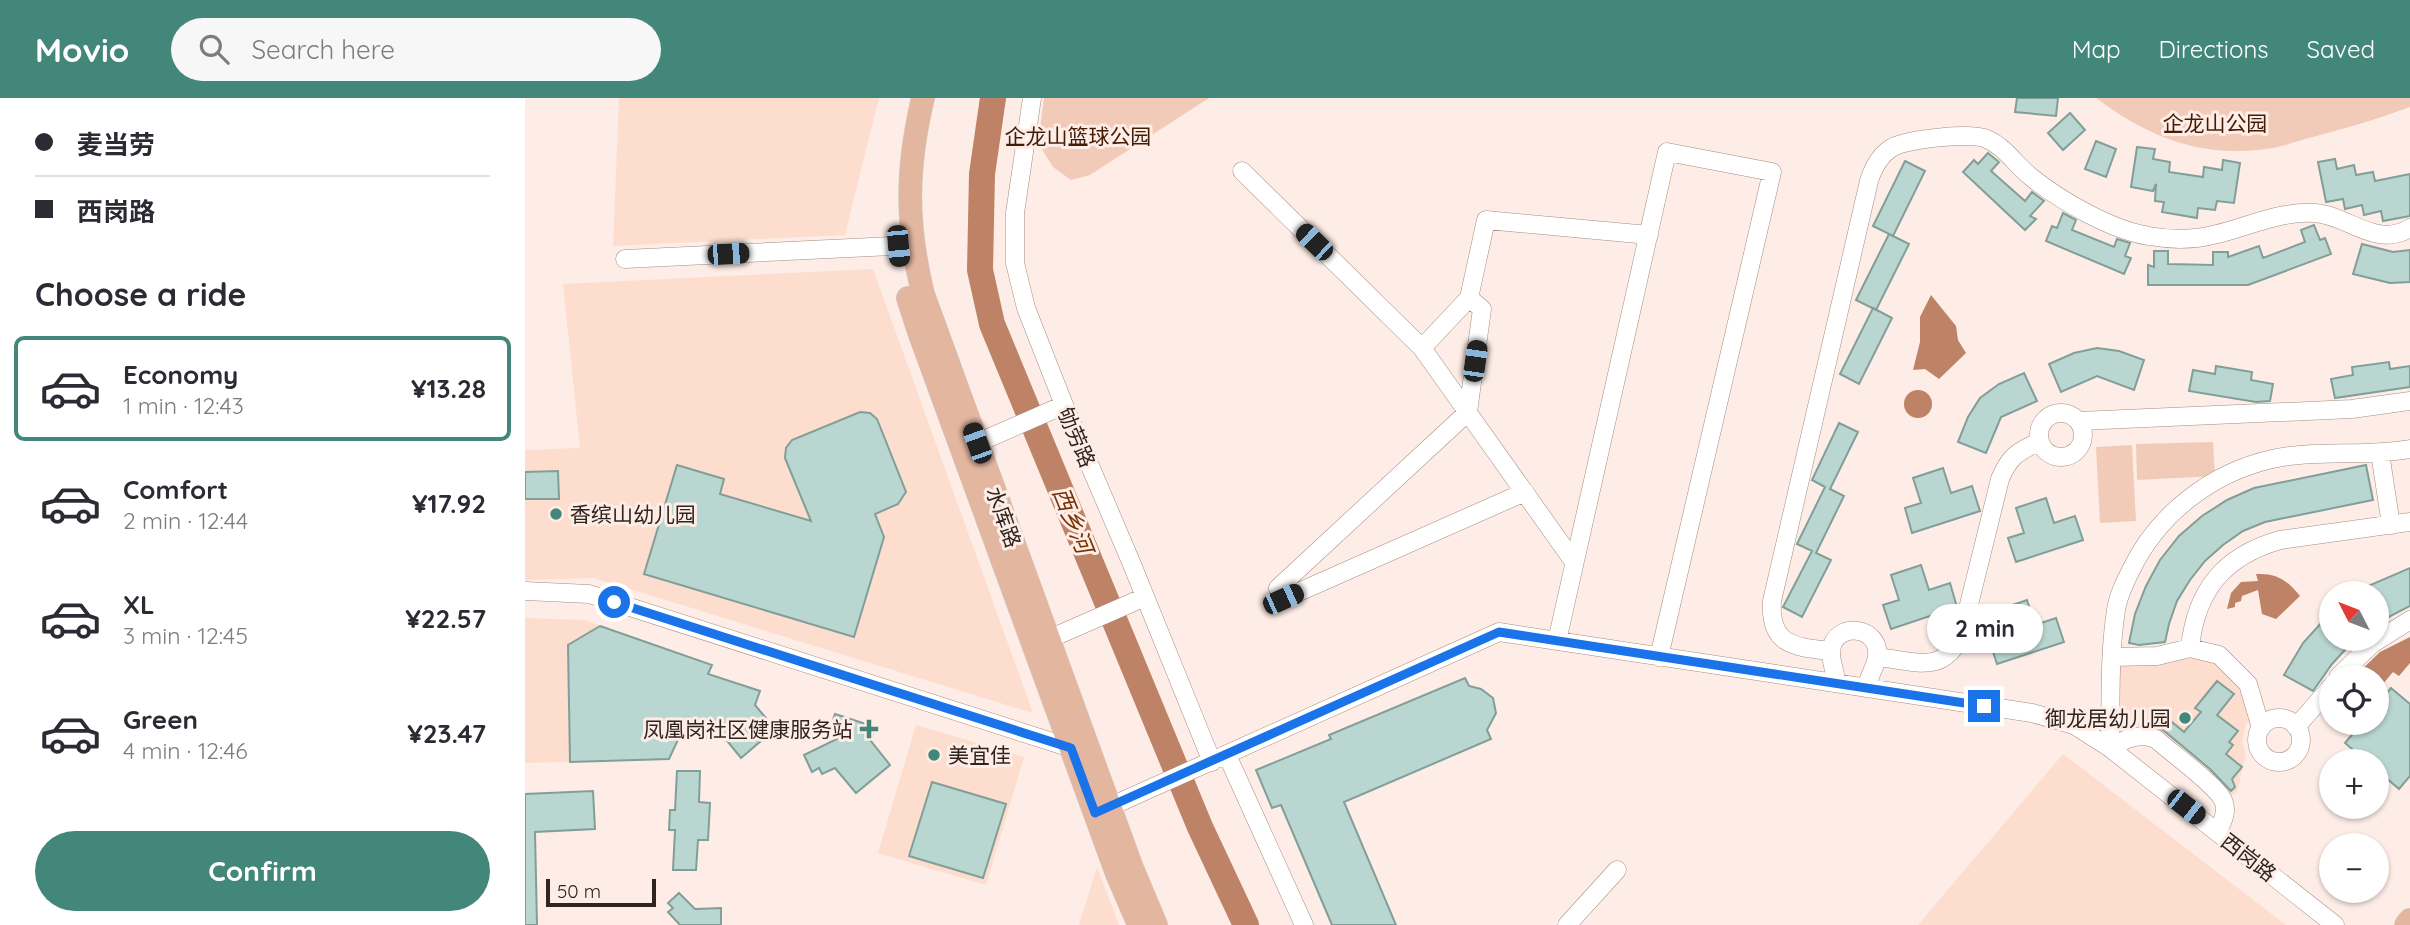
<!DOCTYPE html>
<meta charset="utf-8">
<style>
body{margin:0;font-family:Quicksand,"Noto Sans SC",sans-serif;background:#f7f7f7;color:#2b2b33;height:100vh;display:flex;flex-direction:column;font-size:26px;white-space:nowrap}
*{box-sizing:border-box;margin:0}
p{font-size:23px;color:#7c7c81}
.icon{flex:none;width:38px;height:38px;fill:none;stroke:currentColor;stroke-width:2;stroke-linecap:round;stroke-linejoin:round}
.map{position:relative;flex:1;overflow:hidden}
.details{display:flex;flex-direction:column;background:#fff;width:525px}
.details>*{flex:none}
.guide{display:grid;align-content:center;height:154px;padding:0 35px;background:#fff}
.needle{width:46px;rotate:312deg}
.tools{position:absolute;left:1794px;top:483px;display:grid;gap:14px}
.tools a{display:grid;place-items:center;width:70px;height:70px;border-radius:50%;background:#fff;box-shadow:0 2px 5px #0004;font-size:35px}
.scale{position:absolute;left:21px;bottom:18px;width:110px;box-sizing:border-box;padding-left:7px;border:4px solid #2e2521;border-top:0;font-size:19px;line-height:24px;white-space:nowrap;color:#2e2521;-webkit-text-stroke:5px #fdede6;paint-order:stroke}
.end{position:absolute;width:32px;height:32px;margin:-16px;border:9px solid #1a73e8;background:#fff;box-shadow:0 0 0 4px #fff}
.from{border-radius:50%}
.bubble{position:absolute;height:49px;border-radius:24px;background:#fff;box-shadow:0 2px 5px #0004;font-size:23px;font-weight:700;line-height:49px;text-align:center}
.car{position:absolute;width:21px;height:42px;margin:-21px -10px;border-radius:9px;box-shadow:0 0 5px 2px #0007;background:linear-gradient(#222 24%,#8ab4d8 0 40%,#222 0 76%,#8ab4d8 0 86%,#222 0)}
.guide b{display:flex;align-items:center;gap:24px;height:66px;font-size:26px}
.guide b+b{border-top:2px solid #e1e1e2}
.guide i{width:18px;height:18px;background:#2b2b33}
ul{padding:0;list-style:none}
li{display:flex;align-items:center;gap:21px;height:105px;margin:0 14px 10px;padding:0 21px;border:4px solid transparent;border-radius:10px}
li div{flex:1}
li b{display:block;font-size:26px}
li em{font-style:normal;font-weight:700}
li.active{border-color:#43877b}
li>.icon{width:63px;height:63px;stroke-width:1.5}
h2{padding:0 35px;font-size:32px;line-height:84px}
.action{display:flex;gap:14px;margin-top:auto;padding:14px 35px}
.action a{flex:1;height:80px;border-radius:42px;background:#43877b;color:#fff;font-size:28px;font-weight:700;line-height:80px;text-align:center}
header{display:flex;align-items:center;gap:42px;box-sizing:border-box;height:98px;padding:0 35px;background:#43877b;color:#fff}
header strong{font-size:33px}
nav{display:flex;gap:38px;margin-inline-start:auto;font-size:24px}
.search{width:490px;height:63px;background:#f7f7f7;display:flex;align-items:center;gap:18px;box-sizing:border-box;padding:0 24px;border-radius:38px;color:#7c7c81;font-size:26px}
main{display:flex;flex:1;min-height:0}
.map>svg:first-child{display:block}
.built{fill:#fdddcd}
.green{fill:#f2cbb8}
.water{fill:#be8366}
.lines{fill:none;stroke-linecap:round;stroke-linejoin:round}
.river{stroke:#be8366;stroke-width:26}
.building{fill:#bad6d0;stroke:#829e98;stroke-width:2}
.minor-casing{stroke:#a48d82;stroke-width:19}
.major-casing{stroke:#d1cfce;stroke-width:24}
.minor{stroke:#fff;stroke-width:18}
.major{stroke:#e3b6a0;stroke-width:23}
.route{stroke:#1a73e8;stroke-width:9}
.poi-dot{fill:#43877b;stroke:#fdede6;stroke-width:2.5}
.labels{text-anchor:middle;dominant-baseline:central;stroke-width:6;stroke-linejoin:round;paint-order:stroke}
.park-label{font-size:21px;fill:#431c06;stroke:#fdede6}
.street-label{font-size:21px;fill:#2e2521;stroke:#fdede6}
.poi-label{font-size:21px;fill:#2e2521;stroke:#fdede6;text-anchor:start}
.water-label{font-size:23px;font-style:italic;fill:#793000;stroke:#fdede6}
</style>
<header>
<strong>Movio</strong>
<div class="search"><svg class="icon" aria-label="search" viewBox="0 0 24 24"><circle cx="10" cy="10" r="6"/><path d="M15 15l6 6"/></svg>Search here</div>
<nav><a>Map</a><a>Directions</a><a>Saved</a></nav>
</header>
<main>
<section class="details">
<div class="guide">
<b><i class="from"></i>麦当劳</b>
<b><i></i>西岗路</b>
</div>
<h2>Choose a ride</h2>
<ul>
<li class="active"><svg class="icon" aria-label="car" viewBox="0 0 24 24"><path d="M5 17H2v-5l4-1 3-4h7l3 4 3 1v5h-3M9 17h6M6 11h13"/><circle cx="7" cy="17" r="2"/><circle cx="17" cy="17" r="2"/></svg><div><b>Economy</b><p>1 min · 12:43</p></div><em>¥13.28</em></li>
<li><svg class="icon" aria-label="car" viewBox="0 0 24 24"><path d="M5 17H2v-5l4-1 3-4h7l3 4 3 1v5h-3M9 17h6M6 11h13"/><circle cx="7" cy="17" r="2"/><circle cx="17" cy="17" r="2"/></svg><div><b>Comfort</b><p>2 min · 12:44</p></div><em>¥17.92</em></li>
<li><svg class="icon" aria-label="car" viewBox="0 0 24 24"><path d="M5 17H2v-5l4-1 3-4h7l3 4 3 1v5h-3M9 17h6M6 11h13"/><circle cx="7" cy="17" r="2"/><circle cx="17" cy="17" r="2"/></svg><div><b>XL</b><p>3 min · 12:45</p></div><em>¥22.57</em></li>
<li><svg class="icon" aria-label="car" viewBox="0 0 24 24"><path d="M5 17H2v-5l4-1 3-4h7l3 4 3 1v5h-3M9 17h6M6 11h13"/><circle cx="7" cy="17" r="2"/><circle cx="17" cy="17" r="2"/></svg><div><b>Green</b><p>4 min · 12:46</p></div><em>¥23.47</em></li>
</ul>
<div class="action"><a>Confirm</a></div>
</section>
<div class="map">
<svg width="1885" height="827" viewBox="0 0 1885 827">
<rect width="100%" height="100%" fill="#fdede6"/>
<!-- built -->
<path class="built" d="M94,0H354L320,137L88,148Z
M348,171L508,615L69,480L0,482V352L55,350L38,186Z
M0,520L59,522L187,567L144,661L0,665Z
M1694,557L1732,614L1721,626L1717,644L1721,656L1712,694L1698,702L1631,641L1594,636L1588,559Z
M391,627L499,659L461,787L353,755Z
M1538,656L1761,827H1393Z
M572,769L594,827H554Z"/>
<!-- green -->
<path class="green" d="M519,0H684L565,77L546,82L528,69L513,45Z
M1571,0H1885V9C1853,21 1821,30 1788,39C1772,43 1757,49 1741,51C1676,60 1623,39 1571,0Z
M1688,344L1690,378L1612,382L1611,346Z
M1607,347L1611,423L1575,425L1571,349Z"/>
<!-- water -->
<path class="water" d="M1406,197L1431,228L1433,242L1441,255L1414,281L1400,271L1388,272L1395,244V219Z
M1379 306a14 14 0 1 1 28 0a14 14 0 1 1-28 0Z
M1731,476C1752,475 1762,482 1775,498L1751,521L1737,516L1733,492L1717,498L1716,503L1710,505V509L1702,511L1706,495L1716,484L1733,483Z
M1885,539V565L1874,578L1868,574L1852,593V579H1829L1855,554Z"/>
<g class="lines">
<!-- river -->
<path class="river" d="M468,0L457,76L455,172L467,226L675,729L721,827"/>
</g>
<!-- building -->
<path class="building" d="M1492,0H1533L1531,18L1490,14Z
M1545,15L1560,32L1538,52L1523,35Z
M1571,43L1591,51L1581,79L1560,71Z
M1612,49L1630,51L1628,61L1645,64L1644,74L1678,79L1679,69L1697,72L1698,62L1715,65L1709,105L1692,103L1690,112L1673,110L1672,120L1637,114L1639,104L1630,103L1631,86L1628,93L1606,89Z
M1463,55L1474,64L1466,73L1500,103L1507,94L1519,103L1505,118L1511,121L1500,132L1438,74L1449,62L1453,66Z
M1810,61L1812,71L1829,67L1831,77L1848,74L1850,83L1885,76V118L1858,123L1856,113L1839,117L1837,107L1820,111L1818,101L1801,104L1793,64Z
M1380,63L1400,73L1368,138L1348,128Z
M1538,115L1551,122L1547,132L1589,149L1592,141L1605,145L1600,158L1606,160L1599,176L1521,143L1527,128L1532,130Z
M1789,127L1795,142L1800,140L1806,156L1723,187H1623V167L1629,169V153H1643V166L1688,167V154H1703V159L1734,148L1738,160L1780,144L1776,132Z
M1364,136L1384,146L1351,212L1331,202Z
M1837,146L1868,154L1885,152V184L1865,185L1828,176Z
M1348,210L1367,220L1334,286L1315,276Z
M1572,250L1594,253L1619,262L1609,292L1572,278L1536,294L1524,266L1549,255Z
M1864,264L1865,271L1885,268V289L1810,300L1806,281L1828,277L1827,269Z
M1691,268L1727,274L1726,282L1748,286L1745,303L1731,304L1664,293L1668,272L1690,276Z
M1499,275L1512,303L1476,319L1461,355L1433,344L1443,319L1455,300L1474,286Z
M335,314L345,315L352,321L381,394L373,406L350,416L359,439L329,539L119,476L152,367L199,381L195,396L286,423L260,360L261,350L267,342Z
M1314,325L1333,334L1305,391L1319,398L1291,455L1306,462L1277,519L1258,509L1287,453L1272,446L1300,389L1287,382Z
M1841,367L1848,402L1740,424L1718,433L1698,447L1680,463L1665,482L1652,503L1644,526L1640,544L1614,547L1604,545L1610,516L1621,488L1635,462L1654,438L1677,418L1702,402L1729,390Z
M1418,370L1426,395L1447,388L1455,413L1387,435L1380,410L1396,405L1388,380Z
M33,373L34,401H0V374Z
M1521,400L1529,425L1550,418L1558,442L1491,464L1483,440L1499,435L1491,410Z
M1396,467L1404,492L1425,485L1432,509L1366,531L1358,507L1374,502L1366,477Z
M1885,470V508L1852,525V495H1827Z
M1502,502L1510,527L1531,520L1539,544L1472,566L1464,542L1481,537L1473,512Z
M1806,514V541H1830L1807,566L1788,593L1759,577L1778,545Z
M75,528L187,567L183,576L235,593L230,607L250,631L216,660L195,634L182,640L179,635L172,638L163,620L144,661L45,664L43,547Z
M940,580L944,588L956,591L968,600L971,615L962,632L966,641L819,704L871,827H807L756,707L747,710L731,672L806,641L804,637Z
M1692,583L1709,596L1692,617L1713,633L1704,644L1708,647L1701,656L1717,669L1707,681L1710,689L1706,693L1685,671L1638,632L1626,628L1635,618L1645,627L1647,624L1659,634L1676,614L1670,610Z
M1866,590L1885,606V678L1874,691L1852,672V663H1841L1820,645L1837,625H1852V607Z
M310,616L350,629L346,643L365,667L331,695L310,670L297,676L294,670L287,674L279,657L320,637L304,632Z
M152,673H175L174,704L185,705L183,742H173L171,772H148L150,732H144L145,712H150Z
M407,684L481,706L458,780L384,758Z
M68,693L70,731L10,734L12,827H0V696Z
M154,795L170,811L196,810V827H155L143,814L148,810L143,805Z"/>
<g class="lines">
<defs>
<path id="minor" d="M507,0L490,115V165L501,210L539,307L606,464L687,664
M717,73L897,250
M100,161L388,147
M944,200L961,122L1124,137
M1514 337a22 22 0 1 1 44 0a22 22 0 1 1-44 0Z
M1554,323L1827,311L1885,303
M452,345L539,307
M1855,355L1866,427
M1000,394L758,501L753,490L943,314L957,211L944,200L897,250C948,322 999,393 1049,464
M0,493L64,496L546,650
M524,541L620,499
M1032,543L1142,54L1247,74L1134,559
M1665,550C1671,492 1699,458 1755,442L1885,424
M1306,553C1270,549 1244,548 1247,503L1344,83C1348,70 1356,56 1368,49C1385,41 1445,34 1462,41C1480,49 1491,67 1506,79C1536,103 1586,132 1624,138C1646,142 1670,142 1692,136C1725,128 1755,113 1790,115C1823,117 1851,151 1885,130
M1352,559C1391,563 1419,578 1437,535L1475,381C1485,357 1493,354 1515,343
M1588,559L1632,558L1665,550L1694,557L1723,586L1736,630
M1813,579L1847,546L1885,522
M1311,585C1311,574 1305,563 1306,552C1311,522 1356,529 1352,558C1352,565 1343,581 1341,590
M1732 642a22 22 0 1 1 44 0a22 22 0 1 1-44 0Z
M1771,629L1806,589
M1585,650C1586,604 1584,557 1591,512C1593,498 1600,484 1606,472C1633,416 1686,375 1747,361C1792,351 1840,359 1885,351
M1585,650C1600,641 1614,634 1631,641C1646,655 1690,686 1698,702C1703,713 1698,724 1692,734
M702,657L779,827
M573,714L974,534L1507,615L1549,627L1585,650L1810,827
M1042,827L1092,772"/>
<path id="major" d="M398,0C381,71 381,126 398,196L607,770L631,827
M383,200L394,234L592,776L614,827
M1881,827L1885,822"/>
</defs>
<!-- minor casing -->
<use href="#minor" class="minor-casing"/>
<!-- major casing -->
<use href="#major" class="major-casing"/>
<!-- minor -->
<use href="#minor" class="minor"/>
<!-- major -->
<use href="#major" class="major"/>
</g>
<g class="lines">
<!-- route -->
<path class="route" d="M89,504L546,650L570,715L974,534L1459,608"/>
</g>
<!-- markers -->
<g class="poi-dot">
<circle cx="31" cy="416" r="7"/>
<circle cx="1660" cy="620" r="7"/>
<path d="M340.5 620.5h7v7h7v7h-7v7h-7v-7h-7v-7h7z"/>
<circle cx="409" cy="657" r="7"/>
</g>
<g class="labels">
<!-- park labels -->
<g class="park-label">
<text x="1690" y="25">企龙山公园</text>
<text x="553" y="38">企龙山篮球公园</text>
</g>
<!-- street labels -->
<g class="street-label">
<text transform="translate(552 339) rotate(67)">劬劳路</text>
<text transform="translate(479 419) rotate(70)">水库路</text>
<text transform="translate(1724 759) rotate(38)">西岗路</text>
</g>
<!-- poi labels -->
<g class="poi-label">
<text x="45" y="416">香缤山幼儿园</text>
<text x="1646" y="620" text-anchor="end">御龙居幼儿园</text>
<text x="328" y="631" text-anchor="end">凤凰岗社区健康服务站</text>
<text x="423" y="657">美宜佳</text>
</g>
<!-- water labels -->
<g class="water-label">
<text transform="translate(548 422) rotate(68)">西乡河</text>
</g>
</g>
</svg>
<div class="tools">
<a><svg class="needle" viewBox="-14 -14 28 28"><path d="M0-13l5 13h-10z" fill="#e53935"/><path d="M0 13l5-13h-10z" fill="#7c7c81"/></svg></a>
<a><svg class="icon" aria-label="locate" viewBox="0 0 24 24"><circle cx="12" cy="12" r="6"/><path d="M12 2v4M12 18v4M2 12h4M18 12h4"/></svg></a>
<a>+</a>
<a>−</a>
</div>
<div class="scale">50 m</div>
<i class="end from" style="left:89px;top:504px"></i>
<i class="end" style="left:1459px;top:608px"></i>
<div class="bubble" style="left:1402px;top:506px;width:116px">2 min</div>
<i class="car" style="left:789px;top:144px;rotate:314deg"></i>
<i class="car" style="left:373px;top:148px;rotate:175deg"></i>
<i class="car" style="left:203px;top:156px;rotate:87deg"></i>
<i class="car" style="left:950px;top:263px;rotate:8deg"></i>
<i class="car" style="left:452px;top:345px;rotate:340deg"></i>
<i class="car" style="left:758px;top:501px;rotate:66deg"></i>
<i class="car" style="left:1661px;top:709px;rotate:128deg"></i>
</div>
</main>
